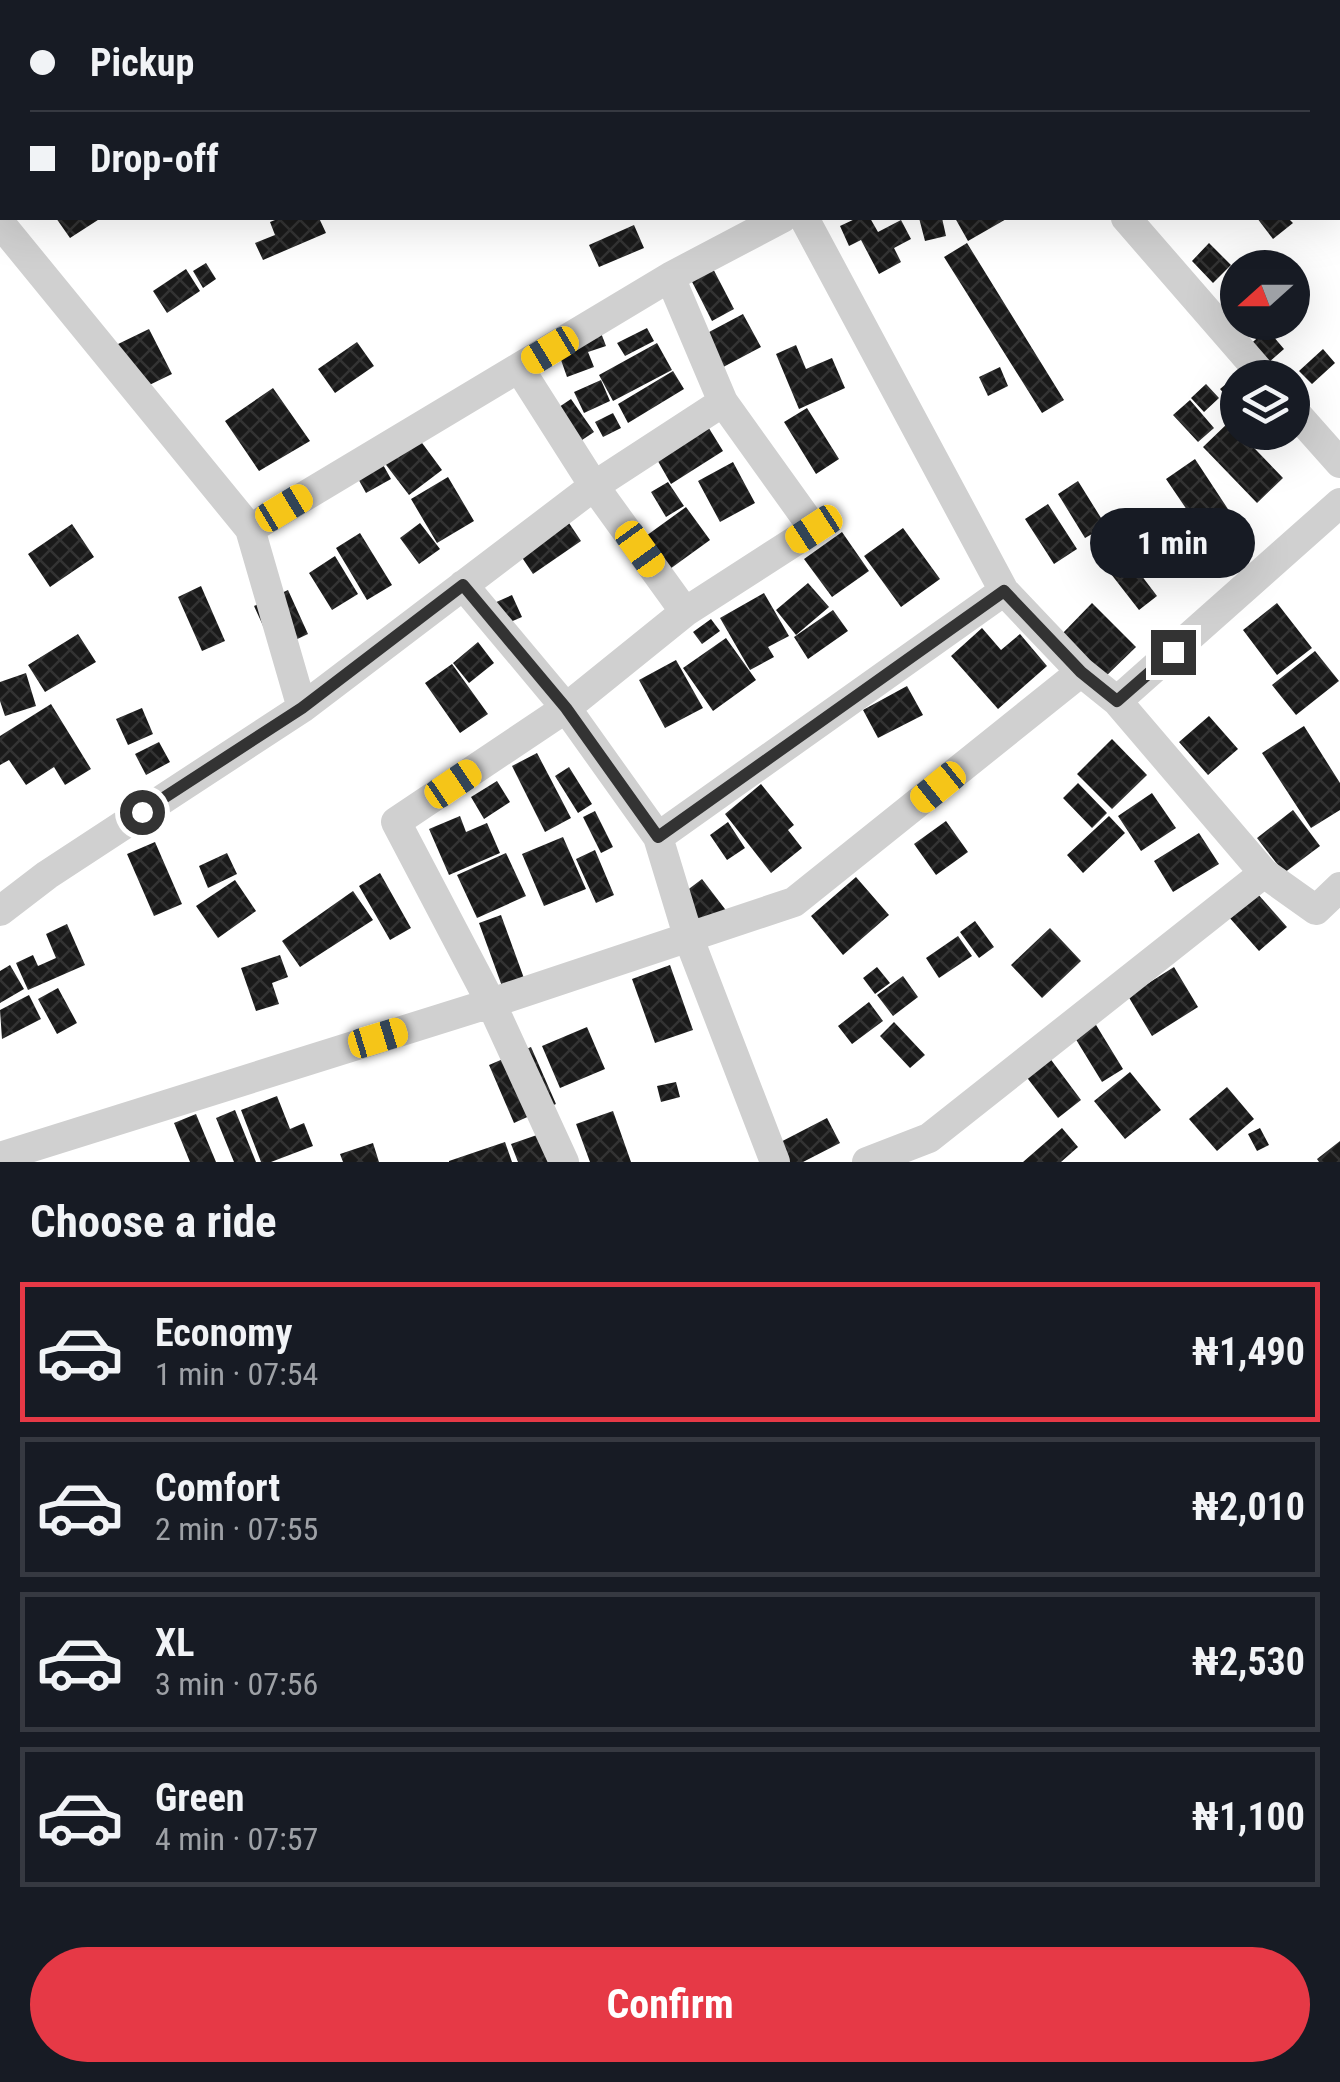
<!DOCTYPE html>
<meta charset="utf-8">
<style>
body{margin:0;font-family:"Roboto Condensed",sans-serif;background:#242831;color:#f1f3f6;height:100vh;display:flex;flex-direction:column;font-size:38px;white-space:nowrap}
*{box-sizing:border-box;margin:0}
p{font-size:32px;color:#9ea1a6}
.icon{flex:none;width:55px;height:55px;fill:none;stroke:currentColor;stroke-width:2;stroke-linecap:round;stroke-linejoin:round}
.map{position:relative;height:1162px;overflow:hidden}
.panel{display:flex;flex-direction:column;background:#171b24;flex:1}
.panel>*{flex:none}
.hud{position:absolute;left:0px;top:0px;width:1340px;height:220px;box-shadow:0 10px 40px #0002;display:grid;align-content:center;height:220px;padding:0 30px;background:#171b24}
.needle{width:65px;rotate:249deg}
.buttons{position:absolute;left:1220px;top:250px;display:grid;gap:20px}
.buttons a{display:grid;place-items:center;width:90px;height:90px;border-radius:50%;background:#171b24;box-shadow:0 10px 40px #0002;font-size:50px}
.end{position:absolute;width:45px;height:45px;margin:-22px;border:12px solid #333;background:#fff;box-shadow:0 0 0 5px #fff}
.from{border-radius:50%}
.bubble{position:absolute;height:70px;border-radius:35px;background:#171b24;box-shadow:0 10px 40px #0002;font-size:32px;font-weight:700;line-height:70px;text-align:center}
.car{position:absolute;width:30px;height:60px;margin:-30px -15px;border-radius:12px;box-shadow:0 0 8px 2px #0007;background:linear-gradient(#f5c518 24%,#345 0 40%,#f5c518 0 76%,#345 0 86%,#f5c518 0)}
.hud b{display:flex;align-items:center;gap:35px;height:95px;font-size:38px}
.hud b+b{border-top:2px solid #363941}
.hud i{width:25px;height:25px;background:#f1f3f6}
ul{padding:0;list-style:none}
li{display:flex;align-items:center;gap:30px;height:140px;margin:0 20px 15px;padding:0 10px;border:5px solid #363941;border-radius:0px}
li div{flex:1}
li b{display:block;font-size:38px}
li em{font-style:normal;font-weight:700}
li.active{border-color:#e63946}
li>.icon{width:90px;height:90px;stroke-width:1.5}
h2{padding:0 30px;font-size:45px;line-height:120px}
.primary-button{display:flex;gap:20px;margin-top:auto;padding:20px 30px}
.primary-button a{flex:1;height:115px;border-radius:60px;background:#e63946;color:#fff;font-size:40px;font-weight:700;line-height:115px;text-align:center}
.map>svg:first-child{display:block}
.building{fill:url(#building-cross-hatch)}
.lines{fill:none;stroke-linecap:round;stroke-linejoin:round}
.street{stroke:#d0d0d0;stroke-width:30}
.route{stroke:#333;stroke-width:12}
</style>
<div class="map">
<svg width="1340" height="1162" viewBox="0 0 1340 1162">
<defs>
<pattern id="building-cross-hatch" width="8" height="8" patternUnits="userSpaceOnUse" patternTransform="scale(2.5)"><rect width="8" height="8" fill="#1a1a1a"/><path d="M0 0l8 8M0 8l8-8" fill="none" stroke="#333"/></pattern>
</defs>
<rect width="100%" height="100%" fill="#fff"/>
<!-- building -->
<path class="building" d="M56,218H101L70,238Z
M280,218H319L326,233L263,260L255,243L275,235L270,222Z
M857,218H870L878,232L901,220L911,239L894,248L901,262L879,274L861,240L849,246L840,226Z
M919,218H942L946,236L925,241Z
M955,218H1008L968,241Z
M1257,218H1288L1293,223L1273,239Z
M634,225L644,248L599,267L589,245Z
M967,243L1064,400L1042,413L944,257Z
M1209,243L1231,265L1213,283L1192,261Z
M708,259L734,309L712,321L686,270Z
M206,263L216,279L203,288L193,271Z
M186,269L200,291L167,313L153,291Z
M743,314L761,347L712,373L694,340Z
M598,325L606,346L588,352L594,367L567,377L554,340Z
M647,328L654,341L625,356L617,343Z
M149,329L172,374L139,390L116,345Z
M1267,329L1284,349L1259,371L1242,352Z
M357,342L374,366L335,393L318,369Z
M657,343L672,370L613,401L599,375Z
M796,345L806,369L832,358L845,388L799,409L776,354Z
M1323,349L1335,363L1312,384L1299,371Z
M1000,367L1008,386L988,396L979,377Z
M673,371L684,389L628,423L618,404Z
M1232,379L1238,386L1236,407L1220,389Z
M601,380L610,401L584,413L574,392Z
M1206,384L1219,398L1204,412L1191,398Z
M273,388L310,441L259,471L225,421Z
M571,399L594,432L573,446L550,413Z
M1190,400L1214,428L1198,442L1173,415Z
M807,408L839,459L816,474L784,422Z
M613,413L621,428L603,437L595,422Z
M1229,422L1283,478L1257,503L1203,447Z
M707,425L723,451L671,484L655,456Z
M414,432L442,470L409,495L380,457Z
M1195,459L1249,541L1221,560L1166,479Z
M381,461L391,479L366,493L356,475Z
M733,462L755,503L720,522L698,481Z
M448,477L474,521L437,543L411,499Z
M1078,481L1106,526L1085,538L1058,494Z
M668,482L684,506L666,517L651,492Z
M1048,504L1077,549L1054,564L1025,519Z
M686,507L710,540L663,574L639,541Z
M565,517L581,541L533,574L517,550Z
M420,523L440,549L419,564L400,538Z
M72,524L94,557L50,587L28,554Z
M903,528L940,579L901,607L864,556Z
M842,532L869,571L832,597L804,559Z
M360,533L392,585L367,600L336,548Z
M1116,542L1157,596L1139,610L1097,556Z
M335,556L358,594L332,610L309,573Z
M808,583L829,607L796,635L776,610Z
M201,586L225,641L202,651L178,597Z
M288,590L308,634L274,650L254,606Z
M764,593L789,636L768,647L774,657L750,670L720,618Z
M512,595L522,617L494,629L485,607Z
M1092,603L1136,647L1105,677L1062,634Z
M1277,603L1312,648L1277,675L1243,630Z
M833,610L848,631L808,659L794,637Z
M711,619L720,631L702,644L693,632Z
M982,628L1001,650L1020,634L1047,666L998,709L951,656Z
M78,634L96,662L45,692L28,665Z
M726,638L756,680L713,711L683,668Z
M478,642L494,663L469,683L453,663Z
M1315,651L1339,681L1296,715L1272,685Z
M676,660L703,708L665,728L639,680Z
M452,664L488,714L460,733L425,683Z
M26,673L36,706L5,716L0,701V682Z
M907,686L923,715L878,738L863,710Z
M51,704L91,769L65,785L54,767L26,785L9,760L0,765V736Z
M142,708L153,734L128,745L116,719Z
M1209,716L1238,749L1208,775L1179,742Z
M1304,726L1340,783V810L1311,828L1262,753Z
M1112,739L1147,775L1112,809L1077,774Z
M159,742L170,762L146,775L135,754Z
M537,753L571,818L545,832L512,766Z
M569,767L592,804L578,813L555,776Z
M497,781L510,802L484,819L471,797Z
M1078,783L1107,813L1092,828L1063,798Z
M761,784L794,825L788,830L802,848L771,873L725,814Z
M1152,793L1176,828L1141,851L1118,816Z
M1293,810L1320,846L1284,873L1257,838Z
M595,811L613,847L601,853L583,817Z
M460,816L466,832L487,823L500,853L449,875L429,829Z
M1109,816L1125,833L1083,873L1067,855Z
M946,821L968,852L936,875L914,844Z
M728,822L745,848L727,860L710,835Z
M1199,833L1219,864L1173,892L1154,861Z
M563,837L586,889L544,906L522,854Z
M155,842L182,904L154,916L127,854Z
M595,850L614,895L596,903L576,859Z
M227,853L237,874L208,888L199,866Z
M506,853L526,896L477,918L457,875Z
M380,873L411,928L390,940L359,886Z
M856,877L889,915L843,955L811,916Z
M702,879L728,913L692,941L665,907Z
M235,880L256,911L218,938L196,906Z
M353,891L373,920L300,967L282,941Z
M1256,892L1287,927L1259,951L1228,916Z
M501,915L525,981L503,989L479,923Z
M975,921L994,947L979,958L960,932Z
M67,924L85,965L28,990L16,963L33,955L38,966L56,958L46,934Z
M1050,928L1081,961L1042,998L1011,965Z
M958,936L972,956L939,978L926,958Z
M280,955L288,977L272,983L279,1004L256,1011L241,968Z
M10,965L24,989L0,1003V971Z
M670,965L693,1030L655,1043L632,979Z
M877,967L890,983L875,994L863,978Z
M1174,967L1198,1007L1152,1036L1128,996Z
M903,976L918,997L893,1016L877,995Z
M58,988L77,1023L57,1034L38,999Z
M29,995L41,1019L2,1039L0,1010Z
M869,1002L883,1021L852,1044L838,1026Z
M1093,1020L1123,1069L1102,1082L1072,1033Z
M894,1022L925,1055L910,1068L880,1036Z
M587,1027L605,1069L560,1088L542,1046Z
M531,1047L556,1104L514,1123L489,1065Z
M1049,1057L1081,1100L1058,1118L1025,1075Z
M1130,1072L1161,1110L1125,1139L1094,1101Z
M676,1082L680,1097L661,1102L657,1086Z
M1227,1087L1254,1119L1217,1151L1189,1119Z
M277,1096L290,1129L304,1123L313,1146L271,1162H261L241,1110Z
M235,1110L256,1162H234L216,1118Z
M613,1111L631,1162H590L576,1124Z
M196,1114L216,1162H190L174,1123Z
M827,1118L840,1143L803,1162H777L769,1148Z
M560,1127L571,1162H518L511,1144Z
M1062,1128L1078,1147L1061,1162H1023Z
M1260,1128L1269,1145L1257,1151L1248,1134Z
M1340,1141V1162H1319L1317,1159Z
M505,1142L512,1162H449V1161Z
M373,1143L379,1162H343L340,1154Z"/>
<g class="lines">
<!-- street -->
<path class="street" d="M720,0L721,2
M64,2L67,0
M0,41L2,39
M0,103L2,98
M804,218L1004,591L1081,672L1117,701L1264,873L1316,910L1340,887
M1126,218L1265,378
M0,223L250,529
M519,368L594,486L685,612
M1292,409L1340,463
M463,585L566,708L658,837L689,939L775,1162
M1117,701L1340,503
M302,708L250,529L670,277L782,218
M658,837L1004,591
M0,911L47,875L302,708L594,486L723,402
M0,1157L491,1003L794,902L1081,672
M564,1162L491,1003L396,822L566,708L685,612L814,529L723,402L670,277
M867,1162L929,1138L1264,873"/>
</g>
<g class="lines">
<!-- route -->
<path class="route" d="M142,812L302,708L463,585L566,708L658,837L1004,591L1081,672L1117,701L1173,652"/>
</g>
</svg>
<div class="buttons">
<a><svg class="needle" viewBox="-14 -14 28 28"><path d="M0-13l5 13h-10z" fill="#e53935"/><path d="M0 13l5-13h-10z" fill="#9ea1a6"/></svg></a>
<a><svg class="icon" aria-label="layers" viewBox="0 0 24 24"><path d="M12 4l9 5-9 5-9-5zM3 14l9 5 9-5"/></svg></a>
</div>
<i class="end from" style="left:142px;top:812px"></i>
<i class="end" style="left:1173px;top:652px"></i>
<div class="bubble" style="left:1090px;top:508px;width:165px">1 min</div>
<i class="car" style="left:550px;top:350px;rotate:239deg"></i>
<i class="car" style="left:284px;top:508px;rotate:59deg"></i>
<i class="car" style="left:814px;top:529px;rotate:237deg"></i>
<i class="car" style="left:640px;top:549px;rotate:144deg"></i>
<i class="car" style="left:453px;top:784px;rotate:56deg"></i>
<i class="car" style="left:938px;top:787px;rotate:231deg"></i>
<i class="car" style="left:378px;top:1038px;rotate:73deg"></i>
<div class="hud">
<b><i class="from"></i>Pickup</b>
<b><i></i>Drop-off</b>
</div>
</div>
<section class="panel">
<h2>Choose a ride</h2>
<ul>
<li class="active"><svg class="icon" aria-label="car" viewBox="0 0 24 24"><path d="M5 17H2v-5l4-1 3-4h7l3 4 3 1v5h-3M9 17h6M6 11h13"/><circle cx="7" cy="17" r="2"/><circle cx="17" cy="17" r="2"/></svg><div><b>Economy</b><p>1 min · 07:54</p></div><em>₦1,490</em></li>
<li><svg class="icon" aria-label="car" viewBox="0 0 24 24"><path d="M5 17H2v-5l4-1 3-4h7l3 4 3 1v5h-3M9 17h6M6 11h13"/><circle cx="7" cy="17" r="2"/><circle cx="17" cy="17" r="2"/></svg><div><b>Comfort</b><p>2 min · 07:55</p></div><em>₦2,010</em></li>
<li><svg class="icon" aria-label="car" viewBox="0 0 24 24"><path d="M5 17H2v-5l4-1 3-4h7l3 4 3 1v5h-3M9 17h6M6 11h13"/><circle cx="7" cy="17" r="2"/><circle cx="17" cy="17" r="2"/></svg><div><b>XL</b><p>3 min · 07:56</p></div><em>₦2,530</em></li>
<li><svg class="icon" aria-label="car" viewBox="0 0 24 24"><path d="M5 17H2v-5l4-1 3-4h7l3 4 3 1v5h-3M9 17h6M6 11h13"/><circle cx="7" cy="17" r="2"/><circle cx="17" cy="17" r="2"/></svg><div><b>Green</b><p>4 min · 07:57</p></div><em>₦1,100</em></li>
</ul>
<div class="primary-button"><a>Confirm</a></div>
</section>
